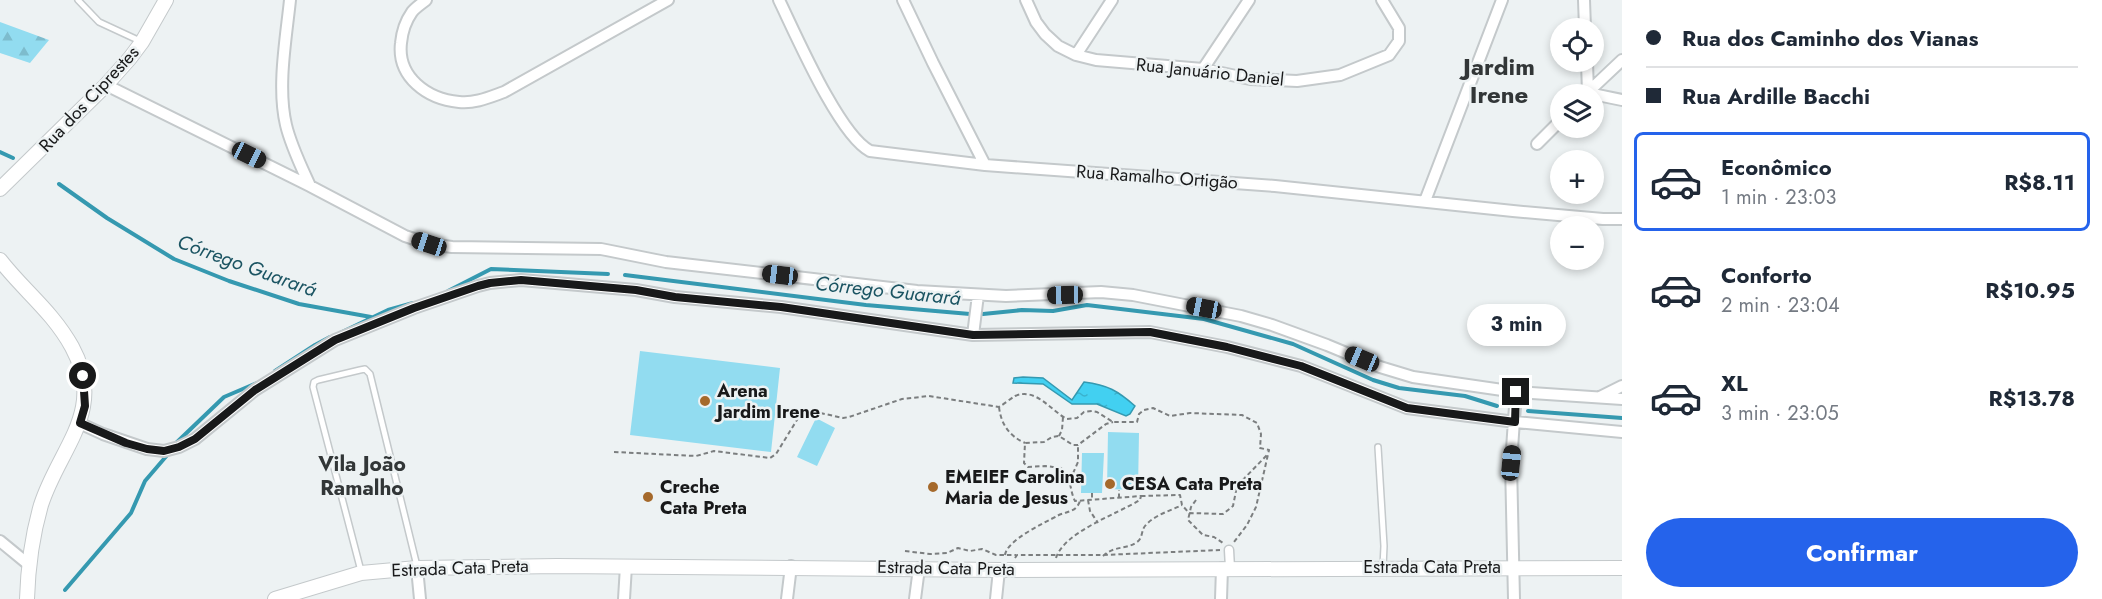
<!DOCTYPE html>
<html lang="pt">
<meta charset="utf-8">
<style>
body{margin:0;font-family:Jost,sans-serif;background:#f2f2f3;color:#1f2937;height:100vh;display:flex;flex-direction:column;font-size:22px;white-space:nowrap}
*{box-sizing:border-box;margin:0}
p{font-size:20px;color:#747a83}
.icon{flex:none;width:33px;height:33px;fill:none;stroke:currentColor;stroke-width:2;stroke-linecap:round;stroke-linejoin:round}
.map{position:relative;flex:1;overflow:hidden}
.drawer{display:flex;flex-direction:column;background:#fff;width:480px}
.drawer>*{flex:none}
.banner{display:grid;align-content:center;height:132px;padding:0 24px;background:#fff}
.tools{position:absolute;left:1550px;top:18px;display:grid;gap:12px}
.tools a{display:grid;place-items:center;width:54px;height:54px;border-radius:50%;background:#fff;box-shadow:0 3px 9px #0003;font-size:30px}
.end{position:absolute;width:27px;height:27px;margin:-14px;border:8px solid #18191a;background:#fff;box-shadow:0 0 0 3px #fff}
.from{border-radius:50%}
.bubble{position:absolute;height:42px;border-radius:21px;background:#fff;box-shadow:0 3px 9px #0003;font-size:20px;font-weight:700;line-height:42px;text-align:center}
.car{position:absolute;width:18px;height:36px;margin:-18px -9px;border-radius:8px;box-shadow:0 0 4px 2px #0007;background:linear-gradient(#222 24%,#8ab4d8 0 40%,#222 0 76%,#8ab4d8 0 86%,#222 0)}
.banner b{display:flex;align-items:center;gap:21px;height:57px;font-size:22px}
.banner b+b{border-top:2px solid #e0e1e3}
.banner i{width:15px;height:15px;background:#1f2937}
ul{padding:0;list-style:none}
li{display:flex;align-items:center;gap:18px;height:99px;margin:0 12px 9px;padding:0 12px;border:3px solid transparent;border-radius:9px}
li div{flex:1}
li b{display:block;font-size:22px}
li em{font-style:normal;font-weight:700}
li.active{border-color:#2563eb}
li>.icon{width:54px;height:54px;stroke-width:1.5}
.primary-button{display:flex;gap:12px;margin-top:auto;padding:12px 24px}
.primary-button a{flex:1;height:69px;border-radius:36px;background:#2563eb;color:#fff;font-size:24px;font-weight:700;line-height:69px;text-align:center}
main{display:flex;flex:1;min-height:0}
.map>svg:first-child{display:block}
.green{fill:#92dcf0}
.forest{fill:url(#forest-firs)}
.water{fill:url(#water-ripples);stroke:#3599b0;stroke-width:1.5}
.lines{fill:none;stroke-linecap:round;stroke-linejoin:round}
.stream{stroke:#3599b0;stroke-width:4}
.service-casing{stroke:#c4c9cb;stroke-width:8}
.pedestrian-casing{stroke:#c4c9cb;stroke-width:11}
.minor-casing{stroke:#c4c9cb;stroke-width:14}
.tertiary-casing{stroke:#c4c9cb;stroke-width:16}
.path{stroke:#7b7e7f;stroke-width:2;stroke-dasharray:4.5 3;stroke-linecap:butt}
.service{stroke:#fff;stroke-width:5}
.pedestrian{stroke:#fff;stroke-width:8}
.minor{stroke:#fff;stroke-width:10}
.tertiary{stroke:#fff;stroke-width:14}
.route{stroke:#18191a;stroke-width:8}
.poi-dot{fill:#a5692b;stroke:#edf2f3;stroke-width:2}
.labels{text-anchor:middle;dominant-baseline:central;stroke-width:5;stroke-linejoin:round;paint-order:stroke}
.street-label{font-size:18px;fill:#18191a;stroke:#edf2f3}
.poi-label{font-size:18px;font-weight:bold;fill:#18191a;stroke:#edf2f3;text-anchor:start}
.water-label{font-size:20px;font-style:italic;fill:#1b5462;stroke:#edf2f3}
.quarter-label{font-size:21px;font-weight:bold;fill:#323637;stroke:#edf2f3}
.district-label{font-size:24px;font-weight:bold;fill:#323637;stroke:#edf2f3}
</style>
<main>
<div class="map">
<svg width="1622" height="599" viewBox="0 0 1622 599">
<defs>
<pattern id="forest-firs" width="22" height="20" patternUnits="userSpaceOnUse" patternTransform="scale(1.5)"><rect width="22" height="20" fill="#92dcf0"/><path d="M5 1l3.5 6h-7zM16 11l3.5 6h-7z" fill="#7dbccd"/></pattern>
<pattern id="water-ripples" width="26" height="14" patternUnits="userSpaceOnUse" patternTransform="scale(1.5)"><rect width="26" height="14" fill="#42d0f1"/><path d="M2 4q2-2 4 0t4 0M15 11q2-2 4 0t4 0" fill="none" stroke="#39b2ce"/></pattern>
</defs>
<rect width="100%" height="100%" fill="#edf2f3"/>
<!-- green -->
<path class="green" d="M640,351L780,368L771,452L630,435Z
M816,418L835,428L817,466L797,457Z
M1108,432L1139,433L1138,490L1107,489Z
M1082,453H1104L1102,493H1081Z"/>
<!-- forest -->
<path class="forest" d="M0,22L49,40L30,63L0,53Z"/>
<!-- water -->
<path class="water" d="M1023,377L1043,378L1072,400L1084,382C1108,385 1118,391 1135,406L1130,414L1126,416L1097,404H1072L1043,384L1013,383L1014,378Z"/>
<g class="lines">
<!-- stream -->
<path class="stream" d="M0,152L13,158
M59,184L107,218L174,259L229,281L299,304L371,317
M625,275L866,305L970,314
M448,291L491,269L608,274
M983,314L1022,310L1053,311L1087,305L1204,319L1293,344L1373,380L1399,388L1465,396L1497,406
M340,333L388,310L413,303
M275,371L315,345L330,337
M1528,411L1622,418
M175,444L224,397L257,383
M65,590L131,513L145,481L169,453"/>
<defs>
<path id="service" d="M78,0L99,22L140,41
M1378,447L1384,546L1383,567
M361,571L313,387L314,382L318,380L360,370L365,369L370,374L417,566"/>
<path id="pedestrian" d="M1229,550L1230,568"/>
<path id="minor" d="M290,0C286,39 277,87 286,125C291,146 301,166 310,186
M426,0C421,4 415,8 412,12C405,22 402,32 401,43C397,77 427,99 459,102C474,104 490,97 504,92L668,0
M779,0C796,35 839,135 870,151L985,165L1275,186L1513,211L1603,219H1622
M903,0L933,63L985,165
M1026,0L1036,22L1045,34L1058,46L1076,55L1096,60L1203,69L1250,79L1297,81L1340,75L1389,55L1399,41V28L1382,0
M1584,0L1585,28
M1076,55L1112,0
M1587,62L1588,93L1622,100
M1203,69L1249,0
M106,85L310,186L405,236L429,244L452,247L601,249L666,262L917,291L1006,296L1101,292L1133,295L1241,316L1272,325L1327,345L1380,367L1413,377L1516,392L1622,399
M1586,94L1622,60
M1537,144L1560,121
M1425,201L1502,0
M973,335L978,295
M1600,397L1622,386
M79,423L103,434L147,449L164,451L179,447L195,439L255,390L335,340L414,308L478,286L490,283L521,280L636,290L675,297L781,307L973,335L1150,332L1227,347L1301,366L1407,408L1515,422L1622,432
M0,541L28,564
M417,568L420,599
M624,599L626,566
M787,599L791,566
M915,599L919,568
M996,599L999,570
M1221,599L1222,568
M1514,599L1511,463L1516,392"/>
<path id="tertiary" d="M0,189L106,85L130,58L142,42L166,0
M0,260C24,291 52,311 72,347C107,411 59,448 41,505C32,536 28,567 27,599
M275,599L361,573L417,568L557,566L999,570L1622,568"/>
</defs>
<!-- service casing -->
<use href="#service" class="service-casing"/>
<!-- pedestrian casing -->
<use href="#pedestrian" class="pedestrian-casing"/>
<!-- minor casing -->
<use href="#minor" class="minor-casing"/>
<!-- tertiary casing -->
<use href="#tertiary" class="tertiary-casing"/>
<!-- path -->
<path class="path" d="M999,407C1001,424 1009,436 1025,443
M1059,436L1062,430L1063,417
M614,452L696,456L714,451L770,458L776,454L800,415L807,410L843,418L849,417L902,399L929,396L999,407C1004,404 1010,399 1015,396C1036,387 1051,411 1067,419L1077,418L1084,412L1092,411L1097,412L1113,422H1137L1139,414L1144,410L1153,408L1170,416L1190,413L1242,415L1257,423L1261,434L1260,448L1269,450L1256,507L1247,525L1234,542
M1070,480L1078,462V445
M1092,493V499
M1141,496L1180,495L1182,505L1189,513L1223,514L1233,506L1237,486L1267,455
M1119,498V490
M1088,500L1090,511L1098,523
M1196,500L1191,507L1188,520L1203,535L1214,537L1223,543
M905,551L930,554L947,553L958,548L970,551L982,549L996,555H1016
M1005,555C1007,540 1044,523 1057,516C1066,511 1076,513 1080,501
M1103,556C1115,545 1126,550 1137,542C1143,538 1141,531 1145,526C1154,515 1170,511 1182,505
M1015,558L1017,555H1103L1220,550
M1056,558C1064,532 1117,514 1140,500L1141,496L1075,501C1069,489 1072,477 1061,468L1045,466L1028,467L1024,463L1025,443L1044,442L1052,437L1059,436L1073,445H1078L1106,424L1113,422"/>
<!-- service -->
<use href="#service" class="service"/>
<!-- pedestrian -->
<use href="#pedestrian" class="pedestrian"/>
<!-- minor -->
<use href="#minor" class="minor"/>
<!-- tertiary -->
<use href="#tertiary" class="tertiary"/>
</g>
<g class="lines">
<!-- route -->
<path class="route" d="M83,376L85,406L80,423L126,443L147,449L164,451L179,447L195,439L255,390L335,340L414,308L478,286L490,283L521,280L636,290L675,297L781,307L973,335L1150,332L1227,347L1301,366L1407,408L1515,422L1516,392"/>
</g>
<!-- markers -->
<g class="poi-dot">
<circle cx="705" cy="401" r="6"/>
<circle cx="1110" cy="484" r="6"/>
<circle cx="933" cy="487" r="6"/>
<circle cx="648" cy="497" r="6"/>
</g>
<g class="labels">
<!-- street labels -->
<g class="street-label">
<text transform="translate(1210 72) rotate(6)">Rua Januário Daniel</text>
<text transform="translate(89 99) rotate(-47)">Rua dos Ciprestes</text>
<text transform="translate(1157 177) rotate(4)">Rua Ramalho Ortigão</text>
<text x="1432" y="567">Estrada Cata Preta</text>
<text transform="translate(460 568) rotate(-2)">Estrada Cata Preta</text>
<text transform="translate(946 568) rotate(1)">Estrada Cata Preta</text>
</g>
<!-- poi labels -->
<g class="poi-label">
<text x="717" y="391">Arena<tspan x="717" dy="21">Jardim Irene</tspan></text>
<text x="945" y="477">EMEIEF Carolina<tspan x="945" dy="21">Maria de Jesus</tspan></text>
<text x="1122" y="484">CESA Cata Preta</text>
<text x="660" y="487">Creche<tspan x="660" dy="21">Cata Preta</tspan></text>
</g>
<!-- water labels -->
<g class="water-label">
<text transform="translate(247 266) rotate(20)">Córrego Guarará</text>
<text transform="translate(888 291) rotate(6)">Córrego Guarará</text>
</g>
<!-- quarter labels -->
<g class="quarter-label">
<text x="362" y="464">Vila João<tspan x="362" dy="24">Ramalho</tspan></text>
</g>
<!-- district labels -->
<g class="district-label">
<text x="1499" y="66">Jardim<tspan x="1499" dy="28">Irene</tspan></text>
</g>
</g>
</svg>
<div class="tools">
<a><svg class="icon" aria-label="locate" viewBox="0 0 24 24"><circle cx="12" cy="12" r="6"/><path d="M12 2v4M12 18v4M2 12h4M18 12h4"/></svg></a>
<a><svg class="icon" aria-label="layers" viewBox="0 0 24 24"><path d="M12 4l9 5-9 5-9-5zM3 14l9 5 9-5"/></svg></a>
<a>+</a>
<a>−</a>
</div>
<i class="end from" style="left:83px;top:376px"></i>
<i class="end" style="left:1516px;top:392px"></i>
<div class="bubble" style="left:1467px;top:304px;width:99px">3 min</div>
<i class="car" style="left:249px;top:155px;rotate:116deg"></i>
<i class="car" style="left:429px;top:244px;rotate:288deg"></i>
<i class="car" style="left:780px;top:275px;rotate:277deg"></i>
<i class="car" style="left:1065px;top:295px;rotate:269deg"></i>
<i class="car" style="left:1204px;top:308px;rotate:281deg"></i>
<i class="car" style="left:1362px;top:359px;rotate:293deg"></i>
<i class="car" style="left:1511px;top:463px;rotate:6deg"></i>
</div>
<section class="drawer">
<div class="banner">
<b><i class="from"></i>Rua dos Caminho dos Vianas</b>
<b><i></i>Rua Ardille Bacchi</b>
</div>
<ul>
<li class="active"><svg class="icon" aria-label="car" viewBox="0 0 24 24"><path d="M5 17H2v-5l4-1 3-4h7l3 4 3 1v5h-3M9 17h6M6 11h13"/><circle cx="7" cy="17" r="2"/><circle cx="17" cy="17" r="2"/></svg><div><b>Econômico</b><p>1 min · 23:03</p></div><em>R$8.11</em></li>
<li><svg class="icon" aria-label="car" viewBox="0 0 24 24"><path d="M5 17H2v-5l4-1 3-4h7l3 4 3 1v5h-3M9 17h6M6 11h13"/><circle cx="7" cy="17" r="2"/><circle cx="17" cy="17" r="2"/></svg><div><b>Conforto</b><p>2 min · 23:04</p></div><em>R$10.95</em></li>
<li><svg class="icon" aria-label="car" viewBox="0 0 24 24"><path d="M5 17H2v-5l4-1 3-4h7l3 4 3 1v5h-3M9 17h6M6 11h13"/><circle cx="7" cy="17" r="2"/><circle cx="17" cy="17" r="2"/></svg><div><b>XL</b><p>3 min · 23:05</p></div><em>R$13.78</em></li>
</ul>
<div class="primary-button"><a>Confirmar</a></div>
</section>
</main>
